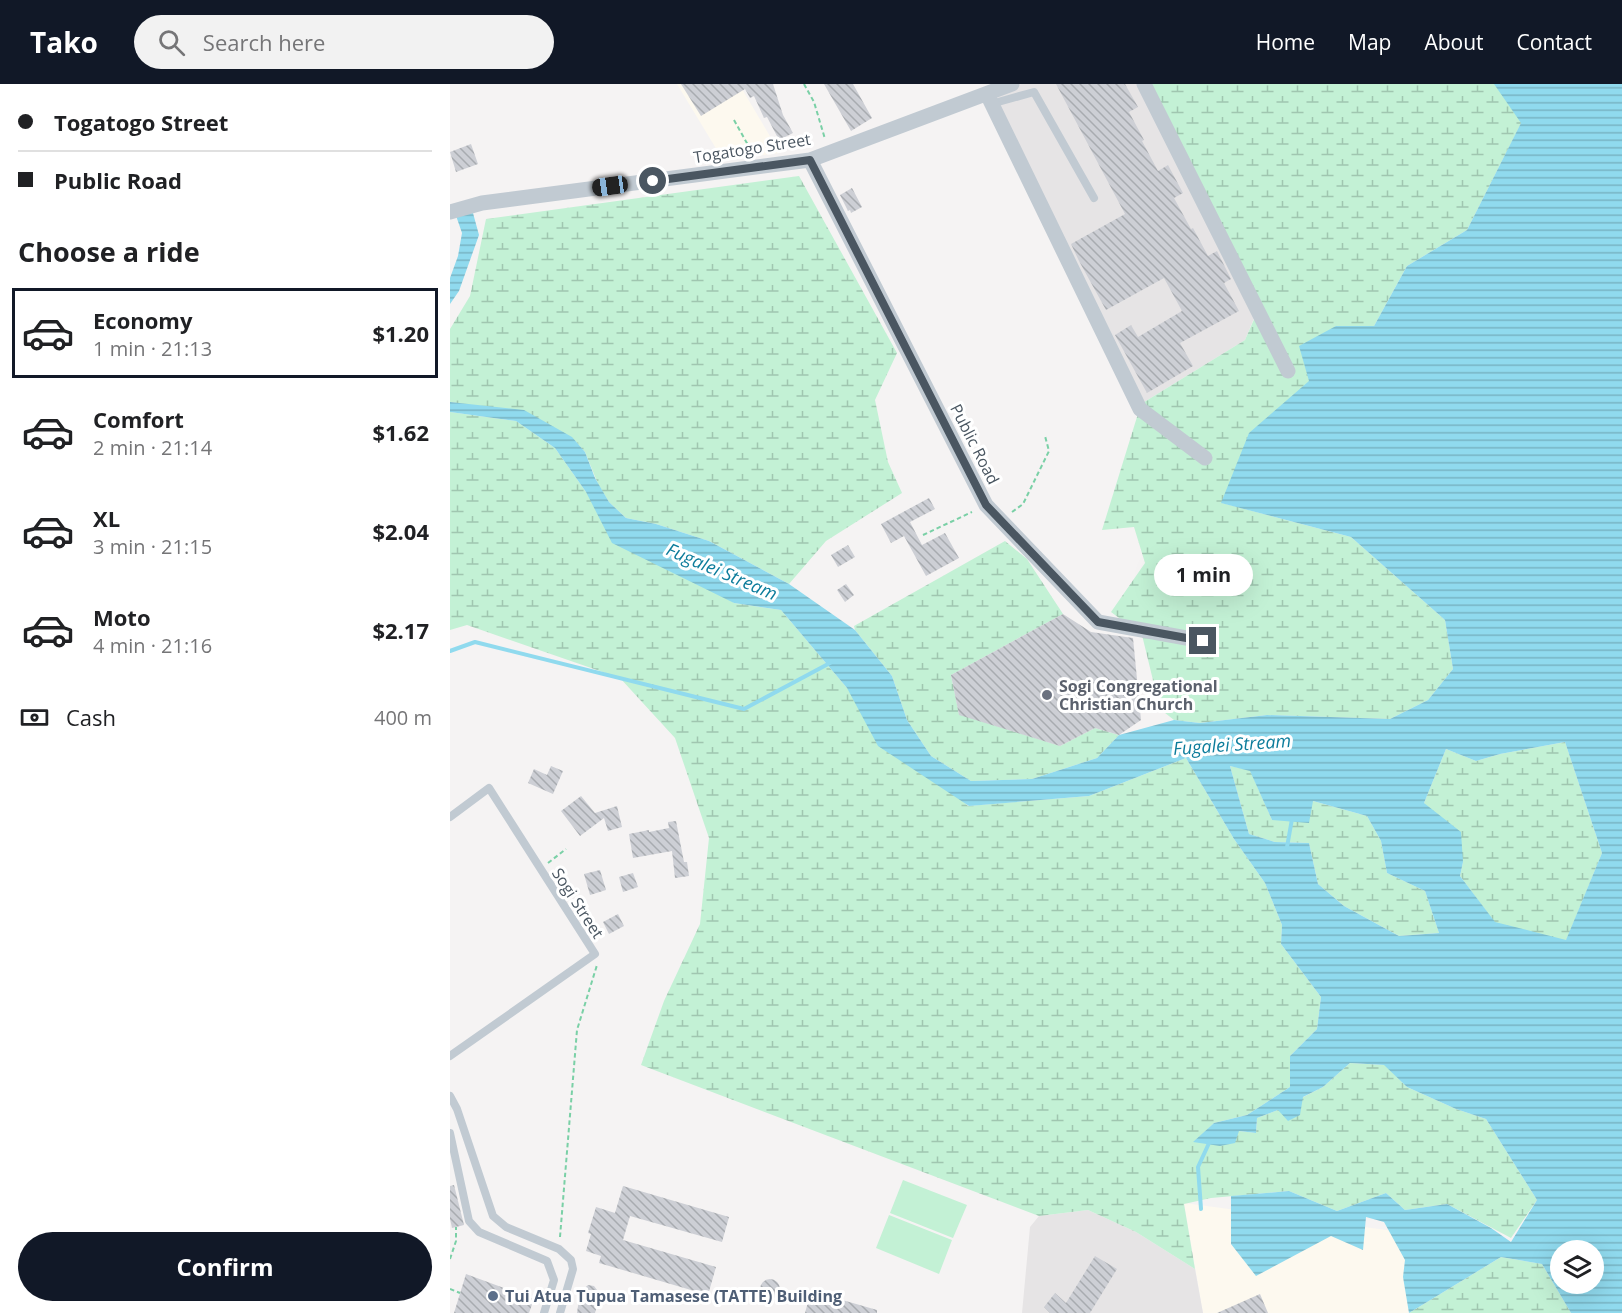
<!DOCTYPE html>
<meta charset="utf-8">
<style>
body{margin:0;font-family:"Open Sans",sans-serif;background:#f2f2f2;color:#202124;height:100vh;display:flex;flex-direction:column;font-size:22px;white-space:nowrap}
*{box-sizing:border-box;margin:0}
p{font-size:20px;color:#757577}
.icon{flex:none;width:33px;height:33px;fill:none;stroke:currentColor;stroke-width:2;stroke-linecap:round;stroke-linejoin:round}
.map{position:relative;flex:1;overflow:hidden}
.side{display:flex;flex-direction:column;background:#fff;width:450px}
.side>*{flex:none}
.banner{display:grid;align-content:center;height:132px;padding:0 18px;background:#fff}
.fabs{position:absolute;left:1100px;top:1156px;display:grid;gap:12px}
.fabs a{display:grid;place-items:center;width:54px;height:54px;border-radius:50%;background:#fff;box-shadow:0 6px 24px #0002;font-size:30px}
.end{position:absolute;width:27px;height:27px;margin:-14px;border:8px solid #4a5661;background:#fff;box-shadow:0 0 0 3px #fff}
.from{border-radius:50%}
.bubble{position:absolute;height:42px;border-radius:21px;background:#fff;box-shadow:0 6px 24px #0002;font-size:20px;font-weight:700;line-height:42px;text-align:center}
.car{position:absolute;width:18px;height:36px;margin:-18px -9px;border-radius:8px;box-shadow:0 0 4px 2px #0007;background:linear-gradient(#222 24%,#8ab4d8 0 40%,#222 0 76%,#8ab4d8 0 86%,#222 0)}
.banner b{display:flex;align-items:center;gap:21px;height:57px;font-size:22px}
.banner b+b{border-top:2px solid #e0e0e0}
.banner i{width:15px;height:15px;background:#202124}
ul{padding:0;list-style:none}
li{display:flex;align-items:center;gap:18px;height:90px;margin:0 12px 9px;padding:0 6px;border:3px solid transparent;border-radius:0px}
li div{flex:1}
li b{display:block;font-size:22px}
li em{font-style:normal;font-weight:700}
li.current{border-color:#111827}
li>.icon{width:54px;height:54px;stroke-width:1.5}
h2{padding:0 18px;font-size:27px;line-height:72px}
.pay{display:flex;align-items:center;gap:15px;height:66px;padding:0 18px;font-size:22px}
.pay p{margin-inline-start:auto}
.primary-button{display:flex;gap:12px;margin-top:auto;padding:12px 18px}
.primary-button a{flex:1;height:69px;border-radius:36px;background:#111827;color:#fff;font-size:24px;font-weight:700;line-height:69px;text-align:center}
header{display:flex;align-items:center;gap:36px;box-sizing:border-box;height:84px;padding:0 30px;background:#111827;color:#fff}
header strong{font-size:28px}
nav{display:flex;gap:33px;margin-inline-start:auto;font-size:21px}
.search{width:420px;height:54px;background:#f2f2f2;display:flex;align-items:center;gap:15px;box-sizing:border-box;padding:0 21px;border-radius:33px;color:#757577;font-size:22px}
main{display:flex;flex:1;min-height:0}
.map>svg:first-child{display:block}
.commercial{fill:#fdf9ef}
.education{fill:#e6e4e5}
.wetland{fill:url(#wetland-marsh)}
.park{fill:#c3f1d5}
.water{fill:url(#water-rules);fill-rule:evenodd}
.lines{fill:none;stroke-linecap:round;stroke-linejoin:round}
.stream{stroke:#90daee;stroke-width:4}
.building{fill:url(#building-back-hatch)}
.path{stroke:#7ad0a6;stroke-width:2;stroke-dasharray:4.5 3;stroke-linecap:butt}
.lane{stroke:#c1cad2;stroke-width:8}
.street{stroke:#c1cad2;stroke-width:15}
.route{stroke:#4a5661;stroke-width:8}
.worship-dot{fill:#6b7280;stroke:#fff;stroke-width:2}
.service-dot{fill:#5c6f8a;stroke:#fff;stroke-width:2}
.labels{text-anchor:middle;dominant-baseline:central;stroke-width:6;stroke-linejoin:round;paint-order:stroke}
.street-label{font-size:16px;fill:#4a5661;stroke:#fff}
.worship-label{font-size:16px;font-weight:bold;fill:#5b616d;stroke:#fff;text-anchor:start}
.service-label{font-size:16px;font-weight:bold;fill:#4e5e75;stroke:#fff;text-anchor:start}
.water-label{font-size:18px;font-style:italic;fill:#0c7c9b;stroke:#fff}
</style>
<header>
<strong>Tako</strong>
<div class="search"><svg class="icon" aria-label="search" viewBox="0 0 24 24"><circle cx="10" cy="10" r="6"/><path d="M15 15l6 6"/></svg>Search here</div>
<nav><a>Home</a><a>Map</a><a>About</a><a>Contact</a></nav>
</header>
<main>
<section class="side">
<div class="banner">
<b><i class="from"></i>Togatogo Street</b>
<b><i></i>Public Road</b>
</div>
<h2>Choose a ride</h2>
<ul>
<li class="current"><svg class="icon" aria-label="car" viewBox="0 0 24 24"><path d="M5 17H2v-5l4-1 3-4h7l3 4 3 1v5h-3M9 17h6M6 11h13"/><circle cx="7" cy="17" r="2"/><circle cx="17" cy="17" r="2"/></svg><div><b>Economy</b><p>1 min · 21:13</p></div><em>$1.20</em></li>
<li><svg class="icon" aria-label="car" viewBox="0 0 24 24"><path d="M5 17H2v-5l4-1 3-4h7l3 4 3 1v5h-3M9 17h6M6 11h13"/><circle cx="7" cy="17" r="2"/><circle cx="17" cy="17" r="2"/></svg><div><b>Comfort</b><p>2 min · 21:14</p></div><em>$1.62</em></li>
<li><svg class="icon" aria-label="car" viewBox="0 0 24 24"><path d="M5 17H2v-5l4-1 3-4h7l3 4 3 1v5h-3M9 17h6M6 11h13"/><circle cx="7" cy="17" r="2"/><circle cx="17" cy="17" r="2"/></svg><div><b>XL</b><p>3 min · 21:15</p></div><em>$2.04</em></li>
<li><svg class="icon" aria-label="car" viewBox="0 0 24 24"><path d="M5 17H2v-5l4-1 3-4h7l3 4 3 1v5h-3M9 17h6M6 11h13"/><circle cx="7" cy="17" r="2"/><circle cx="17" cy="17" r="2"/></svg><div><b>Moto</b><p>4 min · 21:16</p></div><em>$2.17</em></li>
</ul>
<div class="pay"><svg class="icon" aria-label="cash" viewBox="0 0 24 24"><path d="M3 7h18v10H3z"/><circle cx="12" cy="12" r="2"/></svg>Cash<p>400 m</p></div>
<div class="primary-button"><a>Confirm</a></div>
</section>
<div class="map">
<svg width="1172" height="1229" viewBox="0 0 1172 1229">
<defs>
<pattern id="wetland-marsh" width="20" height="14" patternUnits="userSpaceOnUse" patternTransform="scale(1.5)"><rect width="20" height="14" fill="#c3f1d5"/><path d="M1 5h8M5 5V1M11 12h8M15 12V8" fill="none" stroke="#a0c6b0"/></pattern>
<pattern id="water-rules" width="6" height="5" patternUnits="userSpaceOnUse" patternTransform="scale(1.5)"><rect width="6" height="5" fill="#90daee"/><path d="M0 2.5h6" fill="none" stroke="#78b4c4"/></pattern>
<pattern id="building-back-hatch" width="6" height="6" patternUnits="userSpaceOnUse" patternTransform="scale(1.5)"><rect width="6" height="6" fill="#cdcfd5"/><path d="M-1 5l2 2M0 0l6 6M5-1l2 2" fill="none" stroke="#a8abb0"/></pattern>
</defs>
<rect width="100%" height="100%" fill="#f5f3f3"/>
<!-- commercial -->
<path class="commercial" d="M227,0H289L330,69L273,76Z
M734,1119L982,1152L965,1229H753Z"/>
<!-- education -->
<path class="education" d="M571,0H691L805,232L795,256L691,320L541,12Z
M638,1126L686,1148L745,1185L753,1229H572L580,1143L589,1132Z"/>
<!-- wetland -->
<path class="wetland" d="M691,0H1091L1017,146L957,182L924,242H886L860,297L772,419L901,453L995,536L1003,585L978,616L940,635L817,631L750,639L724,636L710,625L692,551L661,528L695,479L684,443L652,446L691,320L795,256L805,233Z
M349,92L447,269L425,316L438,378L452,409L376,457L339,500L259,457L206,440L176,434L159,418L148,400L135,368L126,358L34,323L0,318V245L20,212L36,135Z
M0,328L66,337L105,364L136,408L284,519L331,526L397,604L518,722L639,712L736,674L784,755L815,799L832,841L831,860L871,913L867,945L840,972V1003L797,1031L764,1039L744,1058L789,1047L806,1049L807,1034L828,1026L873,1003L900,979L935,981L957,1003L1006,1025L1036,1035L1087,1116L1061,1154L997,1120L955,1126L936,1109L887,1127L839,1107L761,1114L734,1120L745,1185L686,1148L638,1126L589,1132L191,981L214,917L250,840L259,754L225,654L170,594L17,541L0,546Z
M555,457L577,475L613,530L501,591L509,630L610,662L645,644L669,651L647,674L582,695L521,697L481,672L457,636L442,592L405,546L404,542Z
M1115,658L1152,769L1116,857L1045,839L1010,792L1013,778L974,719L996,665L1026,677L1050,670Z
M780,682L800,686L822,736L863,717L917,732L931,757L937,789L975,807L989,849L949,852L894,822L868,800L859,759L825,758L799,750Z
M1051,1173L1092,1180L1121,1229H959Z"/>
<!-- park -->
<path class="park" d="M453,1096L517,1121L503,1154L440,1129Z
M439,1131L502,1156L489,1190L426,1164Z"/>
<!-- water -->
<path class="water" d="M1044,0H1172V1229H1121L1092,1180L1051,1173L959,1229L953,1193L955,1176L934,1138L916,1133L913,1166L881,1152L806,1192L781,1160V1112L839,1107L887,1127L936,1109L955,1126L997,1120L1041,1144L1061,1158L1087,1116L1036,1035L1006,1025L957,1003L934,981L900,979L873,1003L853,1013L850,1031L838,1037L828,1026L807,1034L806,1049L789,1047L785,1059L770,1062L743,1058L764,1039L797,1031L840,1003V972L867,945L871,913L831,860L832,841L815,799L784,755L736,674L639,712L519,722L428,662L397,604L331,526L284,519L162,459L136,408L105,364L66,337L0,328V318L74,326L122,353L135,368L145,394L159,418L176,434L206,440L259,457L339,500L405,546L442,592L457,636L481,672L521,697L582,695L647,674L669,651L724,636L750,639L817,631L940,635L978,616L1003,585L995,536L901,453L771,419L799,349L859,297L849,262L886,242H924L957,182L1017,146L1071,39ZM1115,658L1152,769L1116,856L1045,838L1010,792L1013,778L1011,748L974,719L996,665L1026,677L1050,670ZM780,682L800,687L822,736L859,739L863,717L917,732L931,757L937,789L975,807L989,849L949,852L894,822L868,800L859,759L825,758L799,750ZM1110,1167H1143V1200H1110Z
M20,118L29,151L9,207L0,220V194L8,172L12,149L3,123Z"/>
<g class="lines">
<!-- stream -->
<path class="stream" d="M0,567L25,558L294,625L380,579
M837,763L842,735
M751,1125L748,1083L760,1057"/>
</g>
<!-- building -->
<path class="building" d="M231,0H323L333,31L343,49L329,56L317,33L314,34L304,12L300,14L295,5L251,32Z
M374,0H403L422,34L401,47Z
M606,0H675L688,23L679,28L694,56L692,57L708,87L718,81L733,109L724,114L741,145L743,144L758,172L767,167L781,195L774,199L789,227L730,259L743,282L697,309L665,251L681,241L688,253L732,227L714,194L656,226L629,177L621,160L675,130Z
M21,60L28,80L6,88L0,68Z
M402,104L412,123L401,129L400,126L398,127L390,111Z
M479,414L485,425L460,438L472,461L495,449L509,474L476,492L454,452L441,459L431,440Z
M398,461L405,473L388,483L381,471Z
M396,500L404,511L395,518L387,506Z
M613,530L641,548L683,554L691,636L669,651L645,644L610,662L509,631L501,591Z
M101,682L113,687L103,710L78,699L84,685L97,691Z
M131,712L145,729L167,722L172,743L158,747L154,734L130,752L111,727Z
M226,737L234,778H237L239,792L225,794L222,767L183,774L179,750L199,746V748L219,744L218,738Z
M150,786L156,806L140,811L134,790Z
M183,789L188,803L173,808L169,793Z
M168,830L174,842L159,850L153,838Z
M4,1101L14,1141L2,1144L0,1135V1102Z
M173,1102L279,1133L272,1158L180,1132L173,1156L266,1183L258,1211L149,1179L151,1172L136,1167L141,1150L138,1149L146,1123L165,1129Z
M645,1172L667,1185L640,1229H600L594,1223L605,1209L616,1219Z
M16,1190L84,1215L79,1229H4Z
M310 1205a10 10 0 1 1 20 0a10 10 0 1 1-20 0Z
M138,1201L144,1202L150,1210L145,1229H127L130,1208Z
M361,1207L427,1226V1229H355Z
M810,1210L818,1229H767Z"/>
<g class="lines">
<!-- path -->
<path class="path" d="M354,0L364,18L375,55
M284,36L303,70
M562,428L573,420L599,367L595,352
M473,451L522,428
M98,779L116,765
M110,1153L127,946L147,881
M0,1175L6,1157V1143
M0,1205L10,1209"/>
<!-- lane -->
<path class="lane" d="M541,20L584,8L644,114
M0,733L39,704L145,870L0,972
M0,1012L7,1025L43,1132L56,1143L109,1165L121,1176L123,1185L110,1229
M0,1049L19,1137L29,1148L97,1177L104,1196L94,1229"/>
<!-- street -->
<path class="street" d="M694,0L838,287
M537,10L690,325L755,374
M360,76L536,421L648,538L753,557
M0,128L32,119L360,76L562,0"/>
</g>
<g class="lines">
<!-- route -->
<path class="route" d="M203,97L360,76L536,421L648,538L753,557"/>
</g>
<!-- markers -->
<circle class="worship-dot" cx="597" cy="611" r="6"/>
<circle class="service-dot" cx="43" cy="1212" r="6"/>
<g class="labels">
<!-- street labels -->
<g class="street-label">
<text transform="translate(302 64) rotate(-9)">Togatogo Street</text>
<text transform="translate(525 360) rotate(63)">Public Road</text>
<text transform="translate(128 819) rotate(57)">Sogi Street</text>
</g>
<!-- worship labels -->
<g class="worship-label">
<text x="609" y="602">Sogi Congregational<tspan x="609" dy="18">Christian Church</tspan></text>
</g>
<!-- service labels -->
<g class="service-label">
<text x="55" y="1212">Tui Atua Tupua Tamasese (TATTE) Building</text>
</g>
<!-- water labels -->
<g class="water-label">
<text transform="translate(272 487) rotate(23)">Fugalei Stream</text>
<text transform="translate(782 660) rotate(-4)">Fugalei Stream</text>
</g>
</g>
</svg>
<div class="fabs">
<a><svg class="icon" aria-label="layers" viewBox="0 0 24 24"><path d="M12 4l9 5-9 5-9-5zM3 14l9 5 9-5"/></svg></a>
</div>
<i class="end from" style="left:203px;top:97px"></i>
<i class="end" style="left:753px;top:557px"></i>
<div class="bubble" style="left:704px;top:470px;width:99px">1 min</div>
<i class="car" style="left:160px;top:102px;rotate:262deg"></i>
</div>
</main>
